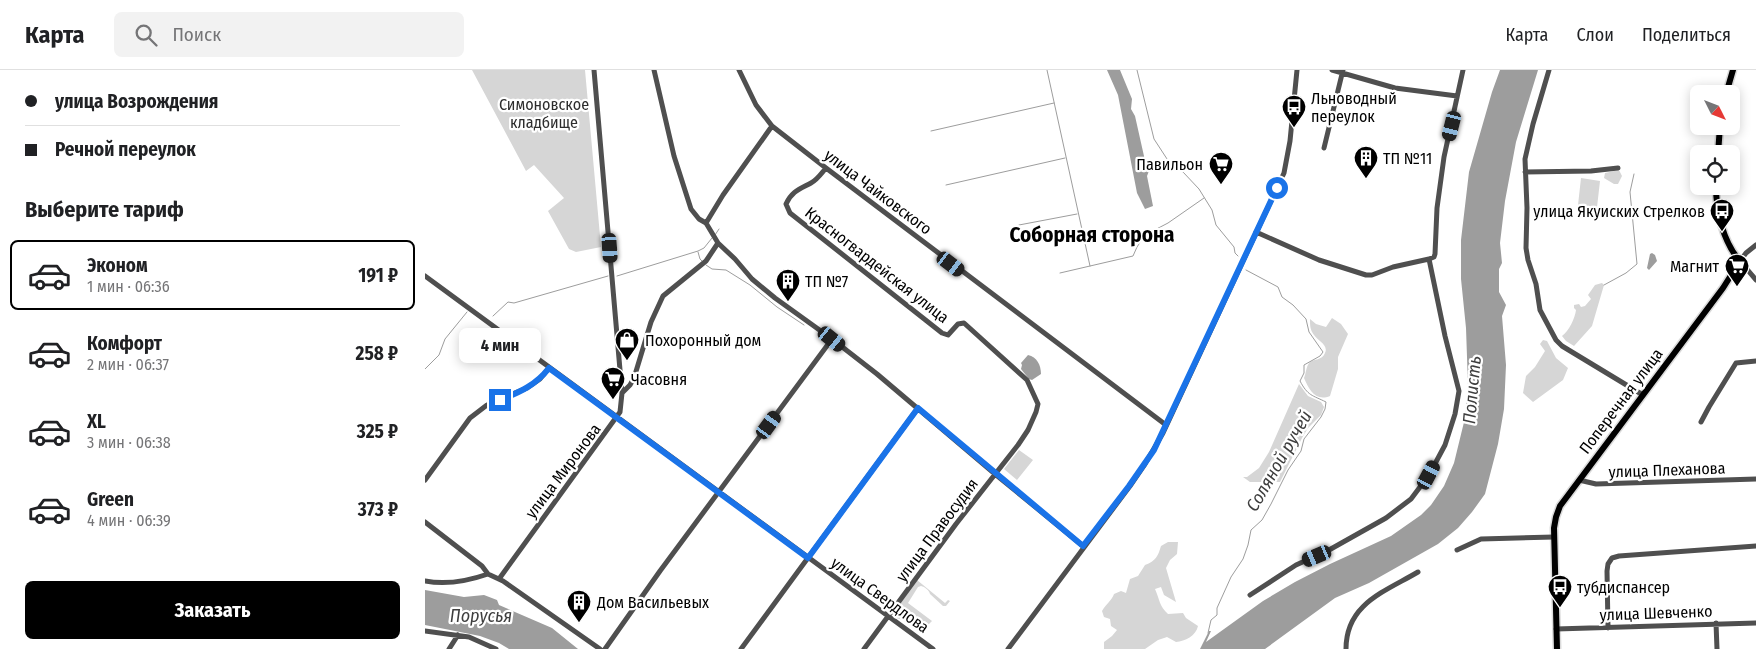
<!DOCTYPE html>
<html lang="ru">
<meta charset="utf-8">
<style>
body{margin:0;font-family:"Fira Sans Condensed",sans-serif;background:#f2f2f2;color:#202124;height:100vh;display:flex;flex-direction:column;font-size:19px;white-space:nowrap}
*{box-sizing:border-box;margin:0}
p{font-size:16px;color:#757577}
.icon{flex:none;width:28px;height:28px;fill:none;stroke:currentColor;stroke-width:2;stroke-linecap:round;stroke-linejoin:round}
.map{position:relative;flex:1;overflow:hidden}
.details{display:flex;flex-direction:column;background:#fff;width:425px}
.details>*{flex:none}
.banner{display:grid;align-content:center;height:110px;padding:0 25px;background:#fff}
.needle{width:32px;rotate:132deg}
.tools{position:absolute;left:1265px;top:15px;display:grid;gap:10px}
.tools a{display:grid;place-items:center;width:50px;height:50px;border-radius:8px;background:#fff;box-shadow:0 2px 12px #0003;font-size:25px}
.end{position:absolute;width:22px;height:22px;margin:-11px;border:6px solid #1a73e8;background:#fff;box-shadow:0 0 0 2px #fff}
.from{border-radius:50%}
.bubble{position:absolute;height:35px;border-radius:8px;background:#fff;box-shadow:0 2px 12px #0003;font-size:16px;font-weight:700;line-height:35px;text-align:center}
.car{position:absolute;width:15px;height:30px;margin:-15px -8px;border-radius:6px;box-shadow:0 0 4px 1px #0007;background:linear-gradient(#222 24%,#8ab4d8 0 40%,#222 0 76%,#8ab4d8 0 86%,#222 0)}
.banner b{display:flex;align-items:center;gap:18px;height:48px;font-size:19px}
.banner b+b{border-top:1px solid #e0e0e0}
.banner i{width:12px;height:12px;background:#202124}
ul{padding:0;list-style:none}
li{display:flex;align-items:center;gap:15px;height:70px;margin:0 10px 8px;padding:0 15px;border:2px solid transparent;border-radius:8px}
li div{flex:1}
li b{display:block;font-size:19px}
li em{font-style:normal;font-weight:700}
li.on{border-color:#000}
li>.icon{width:45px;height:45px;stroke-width:1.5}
h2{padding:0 25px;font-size:22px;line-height:60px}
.button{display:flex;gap:10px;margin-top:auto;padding:10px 25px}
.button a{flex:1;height:58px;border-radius:8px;background:#000;color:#fff;font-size:20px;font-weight:700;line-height:58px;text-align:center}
header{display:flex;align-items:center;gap:30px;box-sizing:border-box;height:70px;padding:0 25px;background:#fff;border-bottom:1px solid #e0e0e0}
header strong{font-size:24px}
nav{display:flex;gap:28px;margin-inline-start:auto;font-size:18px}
.search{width:350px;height:45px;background:#f2f2f2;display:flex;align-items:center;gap:12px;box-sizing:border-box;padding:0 18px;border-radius:8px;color:#757577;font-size:19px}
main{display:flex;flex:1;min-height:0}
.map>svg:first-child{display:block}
.green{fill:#d6d6d6}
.water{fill:#9d9d9d}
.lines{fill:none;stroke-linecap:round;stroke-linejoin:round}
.stream{stroke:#9d9d9d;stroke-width:1}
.major-casing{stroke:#dbdbdb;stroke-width:9}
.minor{stroke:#4f4f4f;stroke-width:5}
.major{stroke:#000;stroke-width:6}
.route{stroke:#1a73e8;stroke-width:6}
.labels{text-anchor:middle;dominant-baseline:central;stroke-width:4.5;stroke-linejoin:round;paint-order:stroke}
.poi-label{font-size:16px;fill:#000;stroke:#fff;text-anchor:start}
.park-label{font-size:16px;fill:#2d2d2d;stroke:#fff}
.street-label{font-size:16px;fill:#000;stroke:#fff}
.water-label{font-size:18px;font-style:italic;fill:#3e3e3e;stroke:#fff}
.district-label{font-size:21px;font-weight:bold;fill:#000;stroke:#fff}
</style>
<header>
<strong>Карта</strong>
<div class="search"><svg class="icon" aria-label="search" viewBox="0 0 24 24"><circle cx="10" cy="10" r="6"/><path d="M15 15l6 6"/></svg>Поиск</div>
<nav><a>Карта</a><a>Слои</a><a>Поделиться</a></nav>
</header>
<main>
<section class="details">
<div class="banner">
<b><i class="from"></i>улица Возрождения</b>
<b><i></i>Речной переулок</b>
</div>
<h2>Выберите тариф</h2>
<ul>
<li class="on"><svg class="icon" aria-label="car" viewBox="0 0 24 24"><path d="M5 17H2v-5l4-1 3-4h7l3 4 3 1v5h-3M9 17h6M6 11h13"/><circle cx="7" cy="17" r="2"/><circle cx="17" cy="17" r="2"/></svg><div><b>Эконом</b><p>1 мин · 06:36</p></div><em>191 ₽</em></li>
<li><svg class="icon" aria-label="car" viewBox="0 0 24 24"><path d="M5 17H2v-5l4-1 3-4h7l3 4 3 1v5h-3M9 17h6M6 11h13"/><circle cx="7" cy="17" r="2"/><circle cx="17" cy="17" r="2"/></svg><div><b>Комфорт</b><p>2 мин · 06:37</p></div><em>258 ₽</em></li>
<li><svg class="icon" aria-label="car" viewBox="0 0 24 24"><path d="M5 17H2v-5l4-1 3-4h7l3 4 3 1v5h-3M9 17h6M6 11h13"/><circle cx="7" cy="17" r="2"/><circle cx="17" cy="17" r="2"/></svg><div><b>XL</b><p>3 мин · 06:38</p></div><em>325 ₽</em></li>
<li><svg class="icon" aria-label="car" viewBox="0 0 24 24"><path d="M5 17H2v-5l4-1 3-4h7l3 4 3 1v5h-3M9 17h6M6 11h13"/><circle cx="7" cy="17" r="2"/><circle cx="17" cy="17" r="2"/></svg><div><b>Green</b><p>4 мин · 06:39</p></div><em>373 ₽</em></li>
</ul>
<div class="button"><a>Заказать</a></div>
</section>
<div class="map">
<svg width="1331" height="579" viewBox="0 0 1331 579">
<rect width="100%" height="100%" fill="#fff"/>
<!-- green -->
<path class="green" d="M47,0H160L176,177L151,182L144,179L123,141L139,128L109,95L101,101Z
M1194,100L1197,106L1193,114H1189L1179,108L1180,103Z
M1156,108L1175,111L1171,146L1152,144Z
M1177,213L1179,215L1167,256L1149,276L1141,271L1137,266C1144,261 1150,248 1151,240L1149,238V235L1154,234L1156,237L1160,236L1166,229L1163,225L1170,215Z
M907,248L916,254L923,264L913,287V299L905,326C890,332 884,319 879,308C881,304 881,297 884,293C889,288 897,291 900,283C904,275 892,270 889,265C885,260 885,255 885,249L891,254L901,257Z
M1118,270L1122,271L1131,288L1143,298L1138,310L1108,332L1098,323L1101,306L1110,297L1120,281L1115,274Z
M874,314L883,326L896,332L899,337L896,345L883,358L877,368L855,412H825L818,407H822L834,398L844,382Z
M594,380L608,390L592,410L579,399Z
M743,472H753L752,484L745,490L741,498L751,532L739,525L736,517L730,519C735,530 734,536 743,544L758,543L761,548L773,556C771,566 760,571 751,572L742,567L733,570L720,579H679V572L687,566L692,560L686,556L685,549L679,547L677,541C681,534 687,530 689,524L696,521L701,523L705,509L713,506L720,495C731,491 733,486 736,476Z
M492,510L520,533L523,530L525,531L521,536H518L505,524C504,520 500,517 496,516L493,517L483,533L507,551L502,556L500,551L486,550L485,554C480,552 475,548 470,548L467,544Z"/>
<!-- water -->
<path class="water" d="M682,0H695L707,29L706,39L710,46L721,95L724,101L722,106L728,136L720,139L712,123L693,25Z
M1075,0H1113L1091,72L1080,131L1075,173L1077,193L1074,199V222L1081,235L1077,246L1081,295L1079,339L1073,374L1060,424L1047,442L1033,458L1013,474L944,513L910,528L840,579H775L784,561H786L781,572L838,531L870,512L905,494L966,466L996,445L1006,435L1019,416L1029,393L1040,348L1043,316L1041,258L1036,209V170L1044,102L1067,22Z
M1227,183L1230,185L1232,191L1224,200L1222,198L1225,184Z
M603,285C612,287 616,295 616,304L607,310L604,309L596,299L597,295L596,293Z
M0,520L39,527L59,525L72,530L74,535L127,558L153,579H84L74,573L55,566L0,555Z"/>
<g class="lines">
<!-- stream -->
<path class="stream" d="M622,0L665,196
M712,0L729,69L744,92L758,102L774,119L787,140L791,155L809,177L810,183L813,186
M506,61L629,33
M521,115L640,88
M594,155L652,144
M290,165L294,159
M273,182L275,189L277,191
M281,195L287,199L301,200L325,215L352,237L379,255
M635,203L708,186L712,177L720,165L743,153L779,128
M192,206L273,181L279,178L287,168
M1179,215L1201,203L1212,194L1205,122L1209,104
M68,246L83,232L89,233L183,206
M0,299L14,285L20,269L42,242
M783,563L786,550L792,545V538L806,507L818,489L823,475L826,460L837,450L846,434L863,400L876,381L879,369L896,347L900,339L901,332C887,325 883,326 875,311L879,303V295L895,286L898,282L884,262L881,249L868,235L857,227L853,217L821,200"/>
<defs>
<path id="major" d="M1301,24L1308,0
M1293,84L1295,56
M1132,579L1129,458L1131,447L1135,436L1298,218L1315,191C1298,172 1291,141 1291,116"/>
</defs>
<!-- major casing -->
<use href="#major" class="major-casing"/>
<!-- minor -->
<path class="minor" d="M229,0L249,86L266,139L274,149L281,153L293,173L310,189L327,209L350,228L407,269L452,304L570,404L658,476
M314,0L331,35L347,56L401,98L741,355
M907,0L970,18L1032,26
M1124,0L1108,54L1100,89L1102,138L1101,178L1103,190L1111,214L1115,240L1131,270L1137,276L1218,325
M899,78L918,0
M401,98C396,104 392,110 386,113C375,119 367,121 361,134L365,143L517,263L523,265L533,254L539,253L602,310L613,334L611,342L603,360L593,375L531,454L439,579
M1100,102L1166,101L1193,98
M281,153L298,125L347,56
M831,162L894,190L941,205H947L968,197L1004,189
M1331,175L1321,183L1315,191L1331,210
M0,206L508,579
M197,323L205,315L209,308L226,252L238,226L281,191L293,173
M1276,352L1284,337L1311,293L1331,291
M0,410L45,348L62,335L102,318L115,309L124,298
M1154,410L1171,414L1331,409
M0,452L57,496L63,504
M1032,480L1056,469L1129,467
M74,509L195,342L197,323L169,0
M0,511C21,515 43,511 63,504L78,511L175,579
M825,525L871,495L904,480L961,448L986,429L1004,405L1020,375L1030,344L1034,321L1020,266L1004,189L1009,187L1010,184L1012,138L1019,87L1038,0
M1291,553L1292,579
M1183,558L1182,501L1183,494L1187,488L1194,486L1331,476
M1131,559L1331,553
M0,561L44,567L71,579
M24,579L33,565
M180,579L235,501L407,269
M316,579L493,338
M583,579L705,416L720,394L738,363L859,103L865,71L872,0
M921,579C921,534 959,522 993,502"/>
<!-- major -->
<use href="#major" class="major"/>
</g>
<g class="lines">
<!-- route -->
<path class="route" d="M75,330C95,322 111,315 124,298L383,488L493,338L658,476L704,416L729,380L852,118"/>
</g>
<!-- icons -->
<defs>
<symbol id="bus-pin" viewBox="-11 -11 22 30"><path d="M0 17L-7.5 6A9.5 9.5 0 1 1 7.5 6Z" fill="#000" stroke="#fff"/><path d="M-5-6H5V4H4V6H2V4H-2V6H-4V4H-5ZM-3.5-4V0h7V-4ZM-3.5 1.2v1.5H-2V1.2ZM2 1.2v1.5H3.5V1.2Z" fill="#fff"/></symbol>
<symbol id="building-pin" viewBox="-11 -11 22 30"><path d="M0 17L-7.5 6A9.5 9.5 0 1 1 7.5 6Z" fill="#000" stroke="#fff"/><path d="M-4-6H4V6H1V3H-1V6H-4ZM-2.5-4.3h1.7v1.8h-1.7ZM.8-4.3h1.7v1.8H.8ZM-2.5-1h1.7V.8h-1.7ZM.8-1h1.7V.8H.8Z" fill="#fff"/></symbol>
<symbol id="supermarket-pin" viewBox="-11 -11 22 30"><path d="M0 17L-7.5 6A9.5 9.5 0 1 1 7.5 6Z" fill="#000" stroke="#fff"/><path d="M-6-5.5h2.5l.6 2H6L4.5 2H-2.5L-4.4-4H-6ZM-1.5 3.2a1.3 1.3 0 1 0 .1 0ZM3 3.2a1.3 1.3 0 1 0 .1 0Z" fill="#fff"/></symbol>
<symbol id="shop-pin" viewBox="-11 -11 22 30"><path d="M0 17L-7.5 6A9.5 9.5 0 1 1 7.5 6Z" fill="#000" stroke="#fff"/><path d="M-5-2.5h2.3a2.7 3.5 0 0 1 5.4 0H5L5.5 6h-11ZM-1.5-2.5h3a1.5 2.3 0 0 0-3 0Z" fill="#fff"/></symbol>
</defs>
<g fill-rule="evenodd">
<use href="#bus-pin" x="855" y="23" width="28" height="38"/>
<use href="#building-pin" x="927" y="74" width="28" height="38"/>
<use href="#supermarket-pin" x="782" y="80" width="28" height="38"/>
<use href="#bus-pin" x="1283" y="127" width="28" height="38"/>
<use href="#supermarket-pin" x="1298" y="182" width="28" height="38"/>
<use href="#building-pin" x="349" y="197" width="28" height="38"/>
<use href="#shop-pin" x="188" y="256" width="28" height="38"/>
<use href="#supermarket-pin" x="174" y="295" width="28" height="38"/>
<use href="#bus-pin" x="1121" y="503" width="28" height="38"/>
<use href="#building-pin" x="140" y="518" width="28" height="38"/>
</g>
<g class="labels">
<!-- poi labels -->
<g class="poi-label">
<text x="886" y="28">Льноводный<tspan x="886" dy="18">переулок</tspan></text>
<text x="958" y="88">ТП №11</text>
<text x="778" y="94" text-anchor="end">Павильон</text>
<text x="1280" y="141" text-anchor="end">улица Якуиских Стрелков</text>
<text x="1294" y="196" text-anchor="end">Магнит</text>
<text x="380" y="211">ТП №7</text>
<text x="220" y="270">Похоронный дом</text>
<text x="206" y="309">Часовня</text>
<text x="1152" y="517">тубдиспансер</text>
<text x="172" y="532">Дом Васильевых</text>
</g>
<!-- park labels -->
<g class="park-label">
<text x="119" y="34">Симоновское<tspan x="119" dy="18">кладбище</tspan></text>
</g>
<!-- street labels -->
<g class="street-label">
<text transform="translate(453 122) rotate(37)">улица Чайковского</text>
<text transform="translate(452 195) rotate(38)">Красногвардейская улица</text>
<text transform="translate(1196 331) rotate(-53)">Поперечная улица</text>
<text transform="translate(1242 400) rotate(-2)">улица Плеханова</text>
<text transform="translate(138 401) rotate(-53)">улица Миронова</text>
<text transform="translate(512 460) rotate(-53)">улица Правосудия</text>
<text transform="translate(455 525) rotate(36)">улица Свердлова</text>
<text transform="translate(1231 543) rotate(-2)">улица Шевченко</text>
</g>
<!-- water labels -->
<g class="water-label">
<text transform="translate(1047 320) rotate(-85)">Полисть</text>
<text transform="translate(854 391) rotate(-60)">Соляной ручей</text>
<text x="56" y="546">Порусья</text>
</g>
<!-- district labels -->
<g class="district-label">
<text x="667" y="165">Соборная сторона</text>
</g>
</g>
</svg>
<div class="tools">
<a><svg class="needle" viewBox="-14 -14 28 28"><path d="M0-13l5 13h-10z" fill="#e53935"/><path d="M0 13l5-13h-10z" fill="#757577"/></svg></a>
<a><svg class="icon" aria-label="locate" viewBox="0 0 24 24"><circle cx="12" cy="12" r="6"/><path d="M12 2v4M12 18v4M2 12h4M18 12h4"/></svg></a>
</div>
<i class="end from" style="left:852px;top:118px"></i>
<i class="end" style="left:75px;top:330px"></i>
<div class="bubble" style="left:34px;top:258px;width:82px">4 мин</div>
<i class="car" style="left:1027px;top:56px;rotate:194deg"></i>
<i class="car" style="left:185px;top:178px;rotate:176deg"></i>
<i class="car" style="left:526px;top:194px;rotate:127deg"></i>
<i class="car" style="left:407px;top:269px;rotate:129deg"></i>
<i class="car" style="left:344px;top:355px;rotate:36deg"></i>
<i class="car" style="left:1004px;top:405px;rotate:28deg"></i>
<i class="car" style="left:892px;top:486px;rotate:247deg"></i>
</div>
</main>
